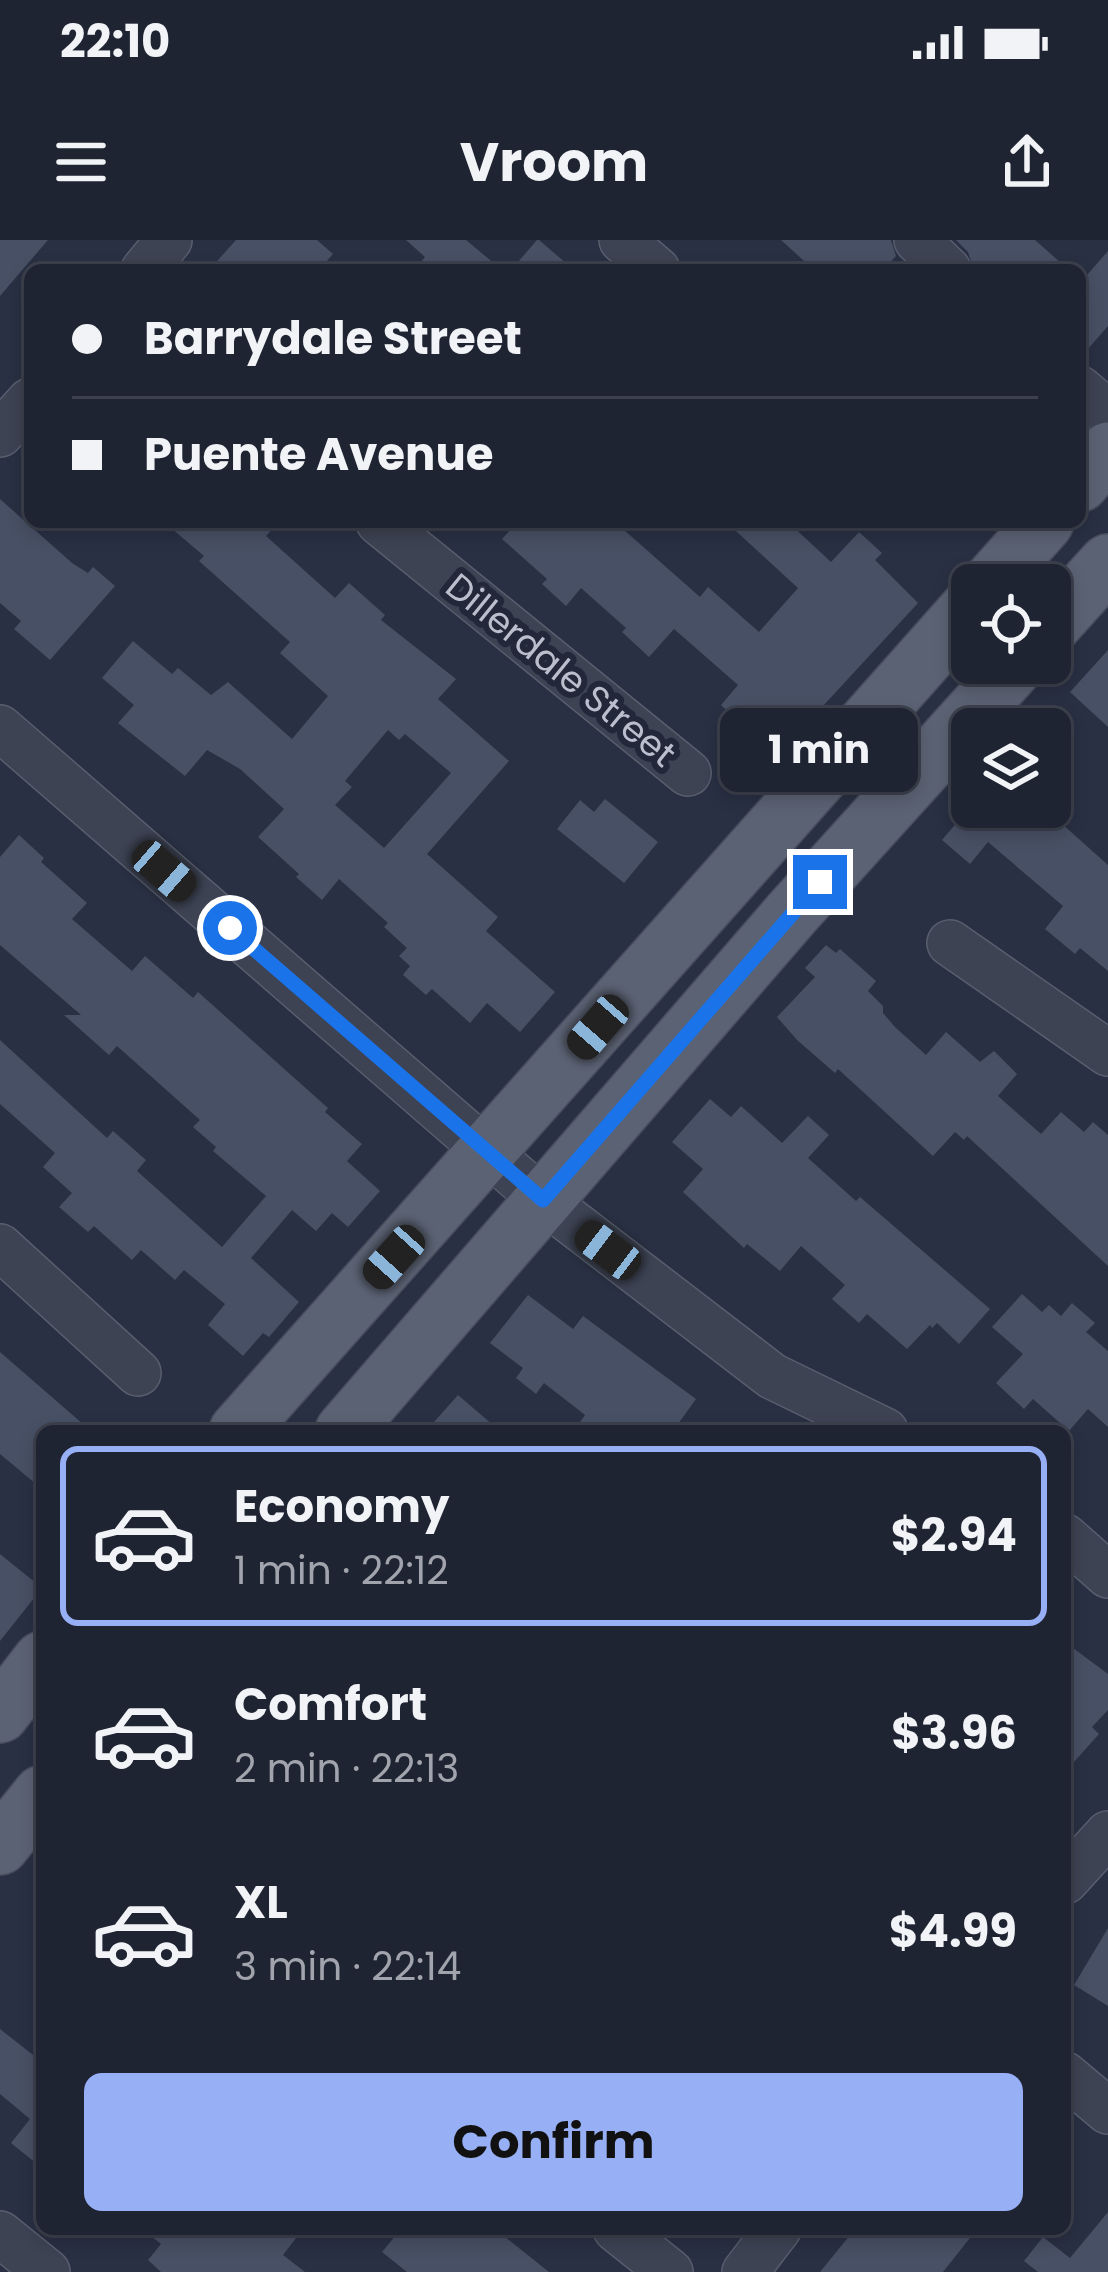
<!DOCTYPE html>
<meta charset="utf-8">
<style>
body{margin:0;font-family:Poppins,sans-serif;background:#2c303e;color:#f1f3f6;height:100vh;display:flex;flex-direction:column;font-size:45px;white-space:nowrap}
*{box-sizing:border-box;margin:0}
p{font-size:39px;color:#a1a4ac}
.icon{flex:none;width:66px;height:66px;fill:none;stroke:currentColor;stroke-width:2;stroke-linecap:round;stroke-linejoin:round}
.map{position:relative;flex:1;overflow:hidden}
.panel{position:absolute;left:36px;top:1185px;width:1035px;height:810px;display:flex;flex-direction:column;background:#1f2432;border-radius:18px;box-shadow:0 6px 18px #0003,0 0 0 3px #3c414d}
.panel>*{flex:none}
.top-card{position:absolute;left:24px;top:24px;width:1062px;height:264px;border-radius:18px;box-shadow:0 6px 18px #0003,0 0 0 3px #3c414d;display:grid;align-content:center;height:264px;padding:0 48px;background:#1f2432}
.buttons{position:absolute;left:951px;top:324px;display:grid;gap:24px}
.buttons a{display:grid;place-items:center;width:120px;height:120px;border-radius:18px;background:#1f2432;box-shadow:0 6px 18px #0003,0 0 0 3px #3c414d;font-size:60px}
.end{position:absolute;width:54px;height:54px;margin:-27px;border:15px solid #1a73e8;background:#fff;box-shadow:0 0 0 6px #fff}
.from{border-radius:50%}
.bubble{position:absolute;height:84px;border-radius:18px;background:#1f2432;box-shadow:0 6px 18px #0003,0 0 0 3px #3c414d;font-size:39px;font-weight:700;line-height:84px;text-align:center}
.car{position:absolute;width:36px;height:72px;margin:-36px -18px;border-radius:15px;box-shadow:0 0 9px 3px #0007;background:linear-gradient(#222 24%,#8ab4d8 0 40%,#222 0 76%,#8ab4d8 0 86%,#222 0)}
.top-card b{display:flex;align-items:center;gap:42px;height:114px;font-size:45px}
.top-card b+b{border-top:3px solid #3c414d}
.top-card i{width:30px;height:30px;background:#f1f3f6}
ul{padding:21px 0 0;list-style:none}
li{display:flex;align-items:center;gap:36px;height:180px;margin:0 24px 18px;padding:0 24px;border:6px solid transparent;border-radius:18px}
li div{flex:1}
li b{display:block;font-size:45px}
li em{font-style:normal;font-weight:700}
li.active{border-color:#97aff5}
li>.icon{width:108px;height:108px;stroke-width:1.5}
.action{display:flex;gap:24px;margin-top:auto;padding:24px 48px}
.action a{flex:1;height:138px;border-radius:18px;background:#97aff5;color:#111;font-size:48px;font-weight:700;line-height:138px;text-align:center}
.status{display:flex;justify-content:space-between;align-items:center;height:84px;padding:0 60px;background:#1f2432;direction:ltr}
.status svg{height:33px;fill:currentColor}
header{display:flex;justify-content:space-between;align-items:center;height:156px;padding:0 48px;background:#1f2432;font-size:54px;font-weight:700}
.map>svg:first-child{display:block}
.building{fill:#485065;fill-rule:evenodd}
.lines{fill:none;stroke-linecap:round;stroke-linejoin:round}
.minor-casing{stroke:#595e6e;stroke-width:48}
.major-casing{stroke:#474c5d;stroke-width:60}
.minor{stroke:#3d4353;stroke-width:45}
.major{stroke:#5b6273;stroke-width:57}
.route{stroke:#1a73e8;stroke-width:15}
.labels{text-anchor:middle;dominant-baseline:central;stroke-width:12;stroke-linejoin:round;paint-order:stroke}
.street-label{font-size:36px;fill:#bbbfcd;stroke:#222839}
</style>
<div class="status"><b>22:10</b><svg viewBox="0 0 49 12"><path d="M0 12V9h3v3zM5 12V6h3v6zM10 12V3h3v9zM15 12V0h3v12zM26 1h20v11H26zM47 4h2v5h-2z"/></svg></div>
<header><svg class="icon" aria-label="menu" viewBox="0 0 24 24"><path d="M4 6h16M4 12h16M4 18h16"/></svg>Vroom<svg class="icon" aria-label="share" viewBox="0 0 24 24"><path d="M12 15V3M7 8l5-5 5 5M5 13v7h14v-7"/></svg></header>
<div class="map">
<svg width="1108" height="2032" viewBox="0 0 1108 2032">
<rect width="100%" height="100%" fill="#293043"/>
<!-- building -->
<path class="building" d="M0,0H48L0,56Z
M236,0H317L333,14L319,30H209Z
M406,0H466L502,30H414L425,17Z
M537,0H539L574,30H511Z
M781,0H891L896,16L883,30H814Z
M956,0H1035L1069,30H974L968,12Z
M1108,11V86L1080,118V43Z
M0,259L72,323L88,333L93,327L115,346L50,420L14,389L21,381L0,363Z
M164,282H279L266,296L335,358L349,343L385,375L381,380L456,439L438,459L509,521L427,614L498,677L486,691L555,752L520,792L487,763L470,783L432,749L426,755L403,735L410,726L399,716L407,708L384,687L388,683L339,639L322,660L296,637L299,634L258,597L284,569L240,529L207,510L185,536L118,483L134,465L102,438L133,401L172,434L178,428L211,455L228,442L292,499L328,456L280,413L290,402L199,321L204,316ZM388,490L399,500L405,494L451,533L384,608L335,565L352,547L345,541Z
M517,282H615L700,357L708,347L759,392L798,348L726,282H788L831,322L859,292L882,313L875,320L918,363L775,518L721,465L738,445L674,389L649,417L622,392L626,388L581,348L566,366L542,344L547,339L502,299Z
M1108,410V487L1070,452Z
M605,559L658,602L624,643L557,589L580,560L594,572Z
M970,567H1043L1108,625V731L1080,708L1075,714L1045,689L1063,666L988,602L970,624L942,600Z
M19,595L44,618L41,622L87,663L72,679L132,731L145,716L193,758L198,752L328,868L325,872L362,904L347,921L380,951L348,987L332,973L316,991L292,970L251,1018L299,1062L269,1097L263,1093L243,1116L208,1085L225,1064L184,1030L175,1040L141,1010L132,1020L94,986L88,992L59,967L72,953L43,927L55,913L0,864V800L107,898L113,891L146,920L137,931L222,1007L266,956L213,911L216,907L193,887L200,880L117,806L109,815L64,775H81L0,705V617Z
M826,705L836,713L840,709L876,741L868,751L883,766V773L895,787L926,815L946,792L980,822L994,811L1017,834L998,856L1041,894L1061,872L1084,892L1093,882L1108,895V1026L967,896L964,900L955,892L933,916L838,829L835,833L797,800L777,777L815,737L805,728Z
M710,859L731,877L741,866L782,903L808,876L829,895L808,918L856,961L860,957L990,1069L959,1104L937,1083L932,1088L930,1085L907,1109L867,1074L859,1083L832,1059L845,1045L801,1006L780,1031L747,1004L744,1008L683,952L703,929L672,902Z
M1022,1054L1042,1072L1049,1065L1061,1076L1072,1063L1095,1083L1086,1092L1108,1111V1187L1088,1169L1069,1191L1033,1159L1024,1169L996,1143L1023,1114L992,1087Z
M528,1055L573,1089L583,1076L696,1159L673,1191H574L585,1175L544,1143L536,1154L516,1138L523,1128L490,1103Z
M0,1112L91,1191H42V1249L0,1214Z
M458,1155L500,1191H426Z
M0,1314L42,1348L0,1401Z
M1065,1402L1108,1434V1470L1092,1487L1099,1494L1065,1532Z
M1108,1688V1766L1074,1745Z
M0,1789L42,1822V1928L11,1903L30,1879L0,1854Z
M1108,1972V2032H1038L1024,2021L1043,1997L1070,2018Z
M142,1989H303L283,2015L305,2032H161L148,2020L161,2004Z
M401,1989H495L549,2032H407L382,2012Z
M855,1989H977L943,2032H820Z"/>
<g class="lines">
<defs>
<path id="minor" d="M622,0L657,30
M917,0L948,30
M144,30L169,0
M1080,149L1108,173
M0,194L30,161
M379,282L688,533
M0,488L543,960L772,1136L885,1191
M950,703L1108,813
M0,1007L138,1133
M1065,1297L1108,1335
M1065,1641L1108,1594
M1065,1835L1108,1871
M616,1989L670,2032
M0,1994L47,2032
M745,2032L778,1989"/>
<path id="major" d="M1080,243L1108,211
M989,345L1045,282
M1050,387L1108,323
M238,1191L972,365
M344,1191L792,673L1018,423
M0,1474L42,1420
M0,1606L42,1554"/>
</defs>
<!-- minor casing -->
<use href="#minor" class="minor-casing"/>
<!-- major casing -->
<use href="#major" class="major-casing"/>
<!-- minor -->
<use href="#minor" class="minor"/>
<!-- major -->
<use href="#major" class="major"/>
</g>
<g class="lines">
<!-- route -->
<path class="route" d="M230,688L543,960L820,642"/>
</g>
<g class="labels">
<!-- street labels -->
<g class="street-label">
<text transform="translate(561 430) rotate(39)">Dillerdale Street</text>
</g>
</g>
</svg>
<div class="buttons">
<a><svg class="icon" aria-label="locate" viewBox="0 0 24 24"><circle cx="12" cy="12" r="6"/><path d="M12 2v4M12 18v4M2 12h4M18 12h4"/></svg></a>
<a><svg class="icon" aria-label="layers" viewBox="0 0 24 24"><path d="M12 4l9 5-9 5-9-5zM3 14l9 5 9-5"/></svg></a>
</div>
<i class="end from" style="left:230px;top:688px"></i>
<i class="end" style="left:820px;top:642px"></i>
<div class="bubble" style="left:720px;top:468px;width:198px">1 min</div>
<i class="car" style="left:164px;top:631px;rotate:131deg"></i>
<i class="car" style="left:598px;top:787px;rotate:221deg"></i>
<i class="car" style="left:608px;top:1010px;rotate:307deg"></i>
<i class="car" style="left:394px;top:1017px;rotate:222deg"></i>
<div class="top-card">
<b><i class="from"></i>Barrydale Street</b>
<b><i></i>Puente Avenue</b>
</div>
<section class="panel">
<ul>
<li class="active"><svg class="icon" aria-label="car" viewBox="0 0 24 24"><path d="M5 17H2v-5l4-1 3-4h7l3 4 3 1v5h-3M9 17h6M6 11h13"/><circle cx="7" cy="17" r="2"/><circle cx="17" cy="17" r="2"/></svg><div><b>Economy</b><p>1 min · 22:12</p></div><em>$2.94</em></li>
<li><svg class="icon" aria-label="car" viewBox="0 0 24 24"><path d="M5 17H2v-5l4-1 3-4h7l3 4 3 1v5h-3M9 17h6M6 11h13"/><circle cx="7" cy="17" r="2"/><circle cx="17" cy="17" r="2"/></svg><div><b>Comfort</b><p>2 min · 22:13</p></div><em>$3.96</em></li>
<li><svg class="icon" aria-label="car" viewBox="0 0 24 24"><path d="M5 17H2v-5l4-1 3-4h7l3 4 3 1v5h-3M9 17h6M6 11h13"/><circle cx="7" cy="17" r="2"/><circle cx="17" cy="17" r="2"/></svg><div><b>XL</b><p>3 min · 22:14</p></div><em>$4.99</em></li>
</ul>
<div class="action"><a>Confirm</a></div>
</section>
</div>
